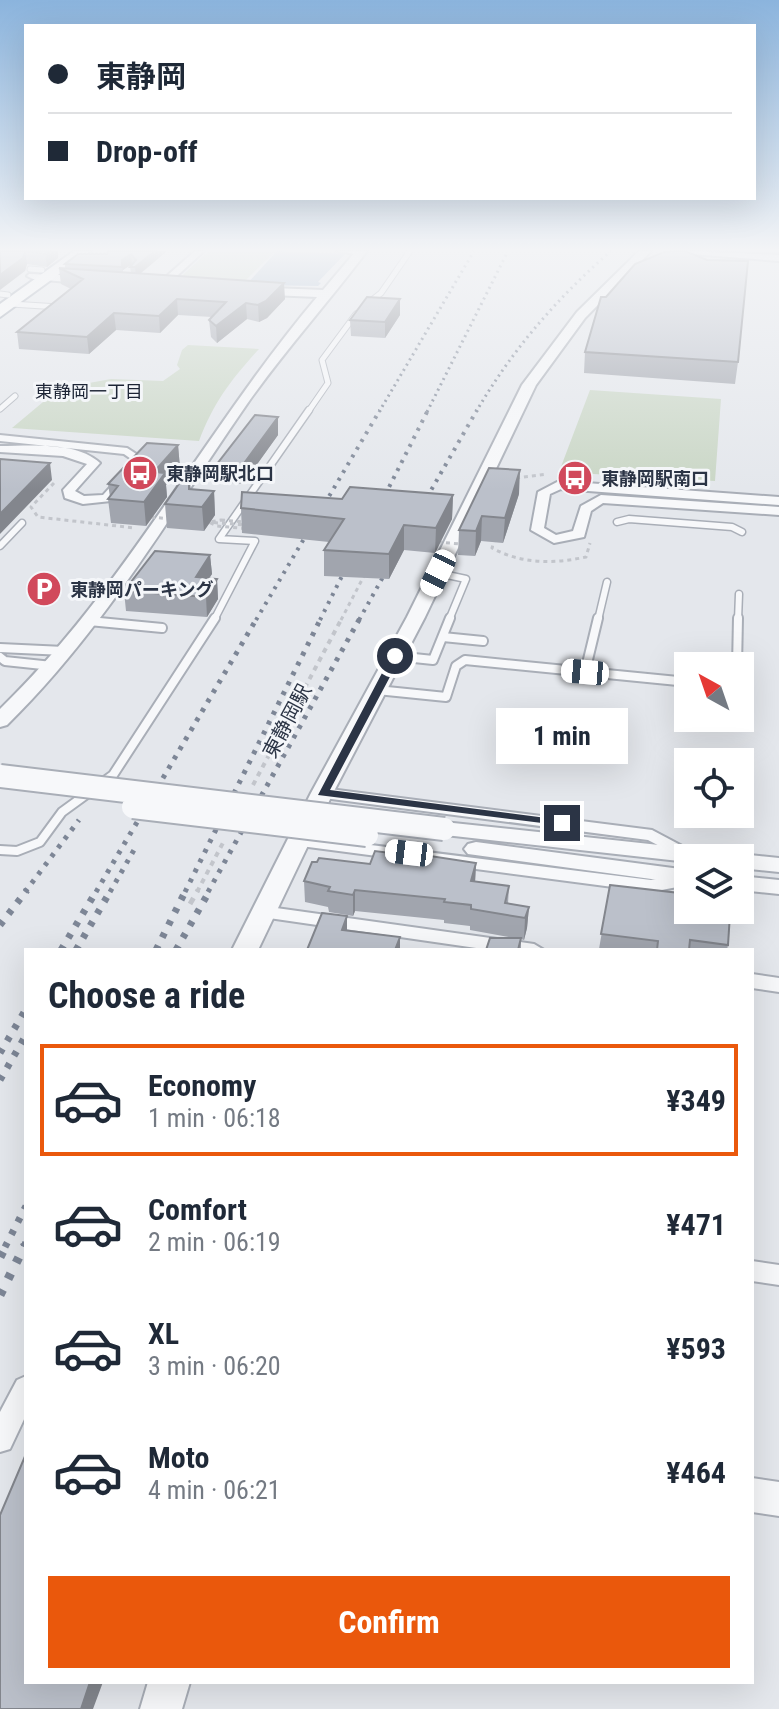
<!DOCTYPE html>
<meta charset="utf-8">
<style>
body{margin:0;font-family:"Roboto Condensed","Noto Sans JP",sans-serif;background:#f2f2f3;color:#1f2937;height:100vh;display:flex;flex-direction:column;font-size:30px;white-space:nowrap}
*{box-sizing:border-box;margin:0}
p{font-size:26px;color:#747a83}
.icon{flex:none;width:44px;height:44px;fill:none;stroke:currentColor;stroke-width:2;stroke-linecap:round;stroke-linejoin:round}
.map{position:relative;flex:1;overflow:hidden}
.sheet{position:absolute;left:24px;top:948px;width:730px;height:736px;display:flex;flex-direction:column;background:#fff;border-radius:0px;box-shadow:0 8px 32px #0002}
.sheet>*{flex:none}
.top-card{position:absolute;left:24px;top:24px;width:732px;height:176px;border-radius:0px;box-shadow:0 8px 32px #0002;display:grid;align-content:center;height:176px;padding:0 24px;background:#fff}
.needle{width:52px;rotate:320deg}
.tools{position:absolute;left:674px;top:652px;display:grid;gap:16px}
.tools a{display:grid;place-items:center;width:80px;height:80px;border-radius:0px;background:#fff;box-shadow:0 8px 32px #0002;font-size:40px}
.end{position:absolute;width:36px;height:36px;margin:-18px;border:10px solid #2b3445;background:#fff;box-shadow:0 0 0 4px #fff}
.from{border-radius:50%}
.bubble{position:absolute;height:56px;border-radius:0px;background:#fff;box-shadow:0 8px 32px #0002;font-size:26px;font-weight:700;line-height:56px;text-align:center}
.car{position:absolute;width:24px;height:48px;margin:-24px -12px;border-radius:10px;box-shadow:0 0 6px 2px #0007;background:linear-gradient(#fff 24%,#345 0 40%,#fff 0 76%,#345 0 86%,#fff 0)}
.top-card b{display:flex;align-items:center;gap:28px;height:76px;font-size:30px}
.top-card b+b{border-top:2px solid #e0e1e3}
.top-card i{width:20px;height:20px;background:#1f2937}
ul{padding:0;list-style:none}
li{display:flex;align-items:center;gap:24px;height:112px;margin:0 16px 12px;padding:0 8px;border:4px solid transparent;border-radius:0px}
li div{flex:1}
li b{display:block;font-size:30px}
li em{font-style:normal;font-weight:700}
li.active{border-color:#ea580c}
li>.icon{width:72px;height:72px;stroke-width:1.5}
h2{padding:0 24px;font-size:36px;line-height:96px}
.cta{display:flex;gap:16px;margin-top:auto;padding:16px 24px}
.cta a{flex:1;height:92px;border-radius:0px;background:#ea580c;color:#fff;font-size:32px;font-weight:700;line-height:92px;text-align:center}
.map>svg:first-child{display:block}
.green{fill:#c9d6c5}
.water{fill:#9fb4cc}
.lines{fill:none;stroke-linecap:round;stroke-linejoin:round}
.service-far2-casing{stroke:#a9aeb7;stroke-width:7}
.service-far1-casing{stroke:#a9aeb7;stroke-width:9}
.service-casing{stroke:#a9aeb7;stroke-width:12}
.minor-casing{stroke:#a9aeb7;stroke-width:4}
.tertiary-casing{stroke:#a9aeb7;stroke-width:4}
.trunk-casing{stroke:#8b94a3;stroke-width:4}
.path-far2{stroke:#c2c5cb;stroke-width:3;stroke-dasharray:4 4;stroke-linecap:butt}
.path-far1{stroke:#c2c5cb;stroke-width:4;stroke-dasharray:5 5;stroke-linecap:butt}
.path{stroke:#c2c5cb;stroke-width:5;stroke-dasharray:7 7;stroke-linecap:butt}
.service-far2{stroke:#f7f8fa;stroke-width:5}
.service-far1{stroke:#f7f8fa;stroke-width:6}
.service{stroke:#f7f8fa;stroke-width:8}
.minor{fill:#f7f8fa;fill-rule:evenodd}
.tertiary{fill:#f7f8fa;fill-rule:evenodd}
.trunk{fill:#fff;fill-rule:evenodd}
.rail-far4{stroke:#7d8696;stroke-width:3;stroke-dasharray:2 4;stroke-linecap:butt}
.rail-far3{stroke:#7d8696;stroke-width:4;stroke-dasharray:3 6;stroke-linecap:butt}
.rail-far2{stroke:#7d8696;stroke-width:5;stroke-dasharray:4 7;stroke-linecap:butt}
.rail-far1{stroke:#7d8696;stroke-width:7;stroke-dasharray:5 9;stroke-linecap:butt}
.rail{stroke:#7d8696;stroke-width:9;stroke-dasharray:6 12;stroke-linecap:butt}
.tertiary-bridge-casing{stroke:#a9aeb7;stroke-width:26;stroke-linecap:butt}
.path-bridge{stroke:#c2c5cb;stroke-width:3;stroke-dasharray:4 4;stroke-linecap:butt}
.tertiary-bridge{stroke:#f7f8fa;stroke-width:22}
.wall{fill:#a1a5ae;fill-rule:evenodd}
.shaded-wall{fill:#83868d}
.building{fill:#bbc0ca;stroke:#83868d;stroke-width:2}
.route{fill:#2b3445}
.labels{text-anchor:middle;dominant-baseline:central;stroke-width:6;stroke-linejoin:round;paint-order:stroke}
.far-neighbourhood-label{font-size:18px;fill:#1d2536;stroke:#f4f6f9}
.far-poi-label{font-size:18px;font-weight:bold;fill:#2b3445;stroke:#f4f6f9;text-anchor:start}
.street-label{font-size:20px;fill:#2b3445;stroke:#f4f6f9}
</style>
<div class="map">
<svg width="779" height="1709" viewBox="0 0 779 1709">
<rect width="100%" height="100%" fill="#e4e7ec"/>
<!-- green -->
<path class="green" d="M209,251H275L242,284L176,281Z
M188,345L259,349C230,381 214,402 199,441L12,428L55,392L67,387L111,379L163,381L180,369L177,365L182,350Z
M590,390L721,399L715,481L559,472Z"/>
<!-- water -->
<path class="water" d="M277,251L345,254L318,282L321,283L318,286L246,285Z"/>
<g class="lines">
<defs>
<path id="service-far2" d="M30,269L42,270
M0,294L8,295
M11,304L59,307
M367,304L381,293L410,251
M0,409L15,396
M308,412L328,383L322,360L356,314"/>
<path id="service-far1" d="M617,522L629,519L732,527L742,532
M0,546L22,523
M438,573L466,579L449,620
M214,620L255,541L219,539L309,410
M598,620L607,582
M738,620L739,594"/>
<path id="service" d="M89,621L162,628
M443,637L483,641
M0,648L64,651
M395,656L433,660L450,618
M0,657L5,661L52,666
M737,666L738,618
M585,672L598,618
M377,690L446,697L456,666L465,660L688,682
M0,850L17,851L40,842L62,812L113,775L215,618"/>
<path id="minor" d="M195,251H204L166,286H160V282Z
M337,251H365V252L361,255Z
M0,435L127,448L147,461L111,501L83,504L65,498L63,490L87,464L63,456L0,452V446C30,446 76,441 100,463L75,491L84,496L103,495L134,461L124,454L0,441Z
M559,481L779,497V505L561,489L550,494L544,528L556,535L573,531L581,506L601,495L779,507V515L603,503L591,511L584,537L554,543L531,530L538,492Z
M322,788L652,830L701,856L686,860L648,840L316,797L313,793Z
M299,836L651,880L688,873V885L651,892L293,845L290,841L293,837Z
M262,906L534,944L544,950H490L255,916L253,912Z
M752,974L779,978V992L752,988Z
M752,1261L779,1265V1285L752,1281Z
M26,1376V1415L10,1449L0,1452V1412L17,1380Z"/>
<path id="tertiary" d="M356,251H367C328,303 284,351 247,404C170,515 104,630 7,725L0,727V709C125,588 205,430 317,297L251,294L247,293V287L323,290Z
M639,251H651L585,318L536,385L425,617L333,793L258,950H232L311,793L407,617L522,385L577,312Z
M686,251L779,255V261L691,254Z
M29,274L91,276L97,280L91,284L33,279L27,276Z
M444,822L715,851L727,858H688V862L436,834L432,829Z
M476,842L688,870V884L468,854L464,849L468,844Z
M740,854L779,858V872L740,868V858H730Z
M740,876L779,880V894L740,890Z
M752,1478L779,1482V1516L752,1512Z
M148,1682H190L182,1709H140Z"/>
<path id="trunk" d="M74,251H91L0,317V304Z"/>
</defs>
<!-- service-far2 casing -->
<use href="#service-far2" class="service-far2-casing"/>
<!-- service-far1 casing -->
<use href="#service-far1" class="service-far1-casing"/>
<!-- service casing -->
<use href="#service" class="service-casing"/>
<!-- minor casing -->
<use href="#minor" class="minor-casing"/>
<!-- tertiary casing -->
<use href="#tertiary" class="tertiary-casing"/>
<!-- trunk casing -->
<use href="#trunk" class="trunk-casing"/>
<!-- path-far2 -->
<path class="path-far2" d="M516,478L547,474
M54,483L31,507L38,517L135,528
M495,538L492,548C521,564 554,564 586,557L590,543
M341,620L365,574"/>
<!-- path-far1 -->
<path class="path-far1" d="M253,785L342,618
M197,892L225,839"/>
<!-- path -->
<path class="path" d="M190,904L198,890"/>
<!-- service-far2 -->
<use href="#service-far2" class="service-far2"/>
<!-- service-far1 -->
<use href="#service-far1" class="service-far1"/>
<!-- service -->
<use href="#service" class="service"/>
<!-- minor -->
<use href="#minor" class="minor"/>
<!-- tertiary -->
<use href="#tertiary" class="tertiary"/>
<!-- trunk -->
<use href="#trunk" class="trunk"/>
<!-- rail-far4 -->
<path class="rail-far4" d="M379,412L474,251
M427,412L508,251
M476,412C512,350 557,298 611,251"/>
<!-- rail-far3 -->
<path class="rail-far3" d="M377,511L428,410
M418,513L477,410
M256,620L380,410
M320,620L352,556
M359,620L393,559"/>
<!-- rail-far2 -->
<path class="rail-far2" d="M25,892L79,820
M96,892L257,618
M110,892L134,850
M185,892L321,618
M208,892L360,618"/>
<!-- rail-far1 -->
<path class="rail-far1" d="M0,925L27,890
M61,950L97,890
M76,950L111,890
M156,950L186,890
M176,950L210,890
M0,1053L26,1009
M0,1080L26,1035
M5,1247L26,1206
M24,1247L26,1242"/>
<!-- rail -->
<path class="rail" d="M0,1257L6,1245
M0,1295L25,1245"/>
<defs>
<path id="tertiary-bridge" d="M0,776L444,829
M133,807L367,835"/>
</defs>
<!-- tertiary-bridge casing -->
<use href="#tertiary-bridge" class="tertiary-bridge-casing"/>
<!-- path-bridge -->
<path class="path-bridge" d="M151,517L170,519
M221,520L351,531L360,535L349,538L217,526L209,522Z
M206,522L246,525
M438,542L461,544"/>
<!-- tertiary-bridge -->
<use href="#tertiary-bridge" class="tertiary-bridge"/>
</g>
<!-- wall -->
<path class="wall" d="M0,251H58V258L47,267L27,264L25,271Z
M108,251H167L140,274L285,299L267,318L259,322L247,319L217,343L211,337L209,320L212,317L178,315L160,333L116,330L89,354L19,349L17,332L71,289L61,284L59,268L65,269V264L107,254ZM132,264L130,267L131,273L123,272V270Z
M400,315L385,338L351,336L350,320Z
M585,352L738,362L735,384L584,373Z
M278,417V435L243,484L219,482L217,464Z
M178,445L180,468L166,485L167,497L146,526L111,523L108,499L110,497L108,484Z
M189,475L191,489L214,491L215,515L204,531L167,528L165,504Z
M519,494L503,543L481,541L475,556L458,555L459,530Z
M453,495L452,519L435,553L404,550L389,579L324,576V550L329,542L242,533L241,508L342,499Z
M210,555L212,574L209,578L217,579L218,599L207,617L126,611L124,591Z
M476,863L475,882L509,886L508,904L529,907L527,928L524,940L521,939V950H486L514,938L470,930V926L444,923V920L355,911L353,916L329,912L328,907L305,902L304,881L370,864Z
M610,885L728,945L727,950H607L599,949Z"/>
<!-- shaded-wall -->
<path class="shaded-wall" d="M25,251L27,264L25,271L0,290V275Z
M45,251H58V258L47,267Z
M155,251H167L136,277L135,267Z
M131,254L132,264L123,270V276L122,260Z
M284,283L285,299L267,318L259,322L258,305Z
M177,299L178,315L160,333L159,316Z
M400,299V315L385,338V322Z
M246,303L247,319L217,343L216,326Z
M114,313L116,330L89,354L87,337Z
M278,417V435L243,484L242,466Z
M178,445L180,468L166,485L167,497L146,526L144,502L154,472Z
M50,463L52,480L0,534V514Z
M520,470L519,494L503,543L505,518Z
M214,491L215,515L204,531L202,507Z
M453,495L452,519L435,553L436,528Z
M482,516L481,541L475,556L476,531Z
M404,525V550L389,579V554Z
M210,555L212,574L197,597L196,577Z
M217,579L218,599L207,617L206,597Z
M476,863L475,883L471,881Z
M355,890V911L353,916V895Z
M529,907L527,928L524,940L525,918Z
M347,916V932L342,930Z
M400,937V950H395Z
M90,1682H103L93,1709H81Z"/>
<!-- building -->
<path class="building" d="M0,251H49L45,254L25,251L23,258L0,275Z
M108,251H155L135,267H130L136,260L131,254L122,260V267L65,264L78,254H107Z
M679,251H685L707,260L748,261L738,362L585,352L601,297H606L635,264L664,252Z
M59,268L284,283L266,301L258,305L246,303L216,326L209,320L226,302L177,299L159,316L114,313L87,337L17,332L83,279Z
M367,297L400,299L385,322L350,320Z
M255,415L278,417L242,466L217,464Z
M147,443L178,445L154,472L165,473L144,502L108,499L118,486L108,484Z
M0,459L50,463L0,514Z
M489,468L520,470L505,518L482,516L476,531L459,530Z
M185,475H189V489L214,491L202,507L165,504Z
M350,487L453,495L436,528L404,525L389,554L324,550L344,519L241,508L242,492L342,499Z
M155,551L210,555L196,577L217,579L206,597L124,591Z
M391,850L476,863L471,881L509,886L505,903L529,907L525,918L471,909V905L444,902L445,899L355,890L353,895L328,891L330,887L304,881L312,862H317L319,858L370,864L375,851L390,853Z
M610,885L688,894V910H725L730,914L728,945L690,940L689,950H657L658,941L601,934Z
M322,913L347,916L342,930L400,937L395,950H284H307Z
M490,938H521L518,950H486Z
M26,1454V1682H90L81,1709H0V1515Z"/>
<!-- sky -->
<linearGradient id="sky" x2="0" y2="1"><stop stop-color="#8bb4dd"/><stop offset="0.51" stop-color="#f3f4f6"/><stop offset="1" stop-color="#f3f4f6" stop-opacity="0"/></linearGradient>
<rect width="779" height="490" fill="url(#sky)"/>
<!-- route -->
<path class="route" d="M392,654L401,656L330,790L562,820L566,821V826L318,795Z"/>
<!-- icons -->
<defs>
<symbol id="bus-disc" viewBox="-11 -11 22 22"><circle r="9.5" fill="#d1495b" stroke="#f4f6f9"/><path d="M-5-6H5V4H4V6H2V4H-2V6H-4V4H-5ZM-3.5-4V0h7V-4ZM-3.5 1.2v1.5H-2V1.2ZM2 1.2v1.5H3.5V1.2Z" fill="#fff"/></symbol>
<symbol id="parking-disc" viewBox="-11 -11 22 22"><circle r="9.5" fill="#d1495b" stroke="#f4f6f9"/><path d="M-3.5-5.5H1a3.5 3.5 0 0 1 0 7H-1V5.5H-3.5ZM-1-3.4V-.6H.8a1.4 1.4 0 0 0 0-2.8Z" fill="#fff"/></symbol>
</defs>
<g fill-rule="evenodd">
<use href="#bus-disc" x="120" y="453" width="40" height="40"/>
<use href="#bus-disc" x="555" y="458" width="40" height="40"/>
<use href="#parking-disc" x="24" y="569" width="40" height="40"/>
</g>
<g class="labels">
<!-- far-neighbourhood labels -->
<g class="far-neighbourhood-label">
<text x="89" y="391">東静岡一丁目</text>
</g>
<!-- far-poi labels -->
<g class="far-poi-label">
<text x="166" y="473">東静岡駅北口</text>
<text x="601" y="478">東静岡駅南口</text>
<text x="70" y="589">東静岡パーキング</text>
</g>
<!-- street labels -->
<g class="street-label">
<text transform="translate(287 721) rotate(-62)">東静岡駅</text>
</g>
</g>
</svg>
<div class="tools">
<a><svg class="needle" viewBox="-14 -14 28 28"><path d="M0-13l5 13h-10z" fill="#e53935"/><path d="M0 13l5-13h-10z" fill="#747a83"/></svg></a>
<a><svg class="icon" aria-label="locate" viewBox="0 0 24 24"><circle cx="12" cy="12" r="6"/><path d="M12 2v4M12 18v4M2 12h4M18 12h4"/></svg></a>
<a><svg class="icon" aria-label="layers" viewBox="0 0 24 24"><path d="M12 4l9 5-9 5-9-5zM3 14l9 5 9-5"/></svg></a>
</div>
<i class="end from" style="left:395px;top:656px"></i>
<i class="end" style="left:562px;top:823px"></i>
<div class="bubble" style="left:496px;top:708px;width:132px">1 min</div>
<i class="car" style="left:438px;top:573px;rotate:206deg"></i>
<i class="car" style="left:585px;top:672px;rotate:275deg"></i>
<i class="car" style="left:409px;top:853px;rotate:277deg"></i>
<div class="top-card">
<b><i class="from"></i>東静岡</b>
<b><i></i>Drop-off</b>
</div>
<section class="sheet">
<h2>Choose a ride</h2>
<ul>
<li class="active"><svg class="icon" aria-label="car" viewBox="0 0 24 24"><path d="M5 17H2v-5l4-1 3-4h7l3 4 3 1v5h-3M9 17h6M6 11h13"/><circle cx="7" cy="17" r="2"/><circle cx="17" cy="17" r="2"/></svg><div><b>Economy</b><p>1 min · 06:18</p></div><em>¥349</em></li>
<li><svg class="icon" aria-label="car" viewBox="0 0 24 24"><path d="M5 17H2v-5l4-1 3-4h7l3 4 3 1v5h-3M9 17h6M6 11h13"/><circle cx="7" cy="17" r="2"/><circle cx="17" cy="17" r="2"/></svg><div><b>Comfort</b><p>2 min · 06:19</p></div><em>¥471</em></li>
<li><svg class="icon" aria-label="car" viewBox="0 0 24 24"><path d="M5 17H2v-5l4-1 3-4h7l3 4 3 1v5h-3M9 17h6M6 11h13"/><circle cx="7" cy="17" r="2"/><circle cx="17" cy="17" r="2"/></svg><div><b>XL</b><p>3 min · 06:20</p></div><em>¥593</em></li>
<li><svg class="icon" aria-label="car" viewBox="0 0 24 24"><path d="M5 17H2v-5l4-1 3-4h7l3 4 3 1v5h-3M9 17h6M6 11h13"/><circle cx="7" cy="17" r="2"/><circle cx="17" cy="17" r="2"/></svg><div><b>Moto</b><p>4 min · 06:21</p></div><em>¥464</em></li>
</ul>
<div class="cta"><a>Confirm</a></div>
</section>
</div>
